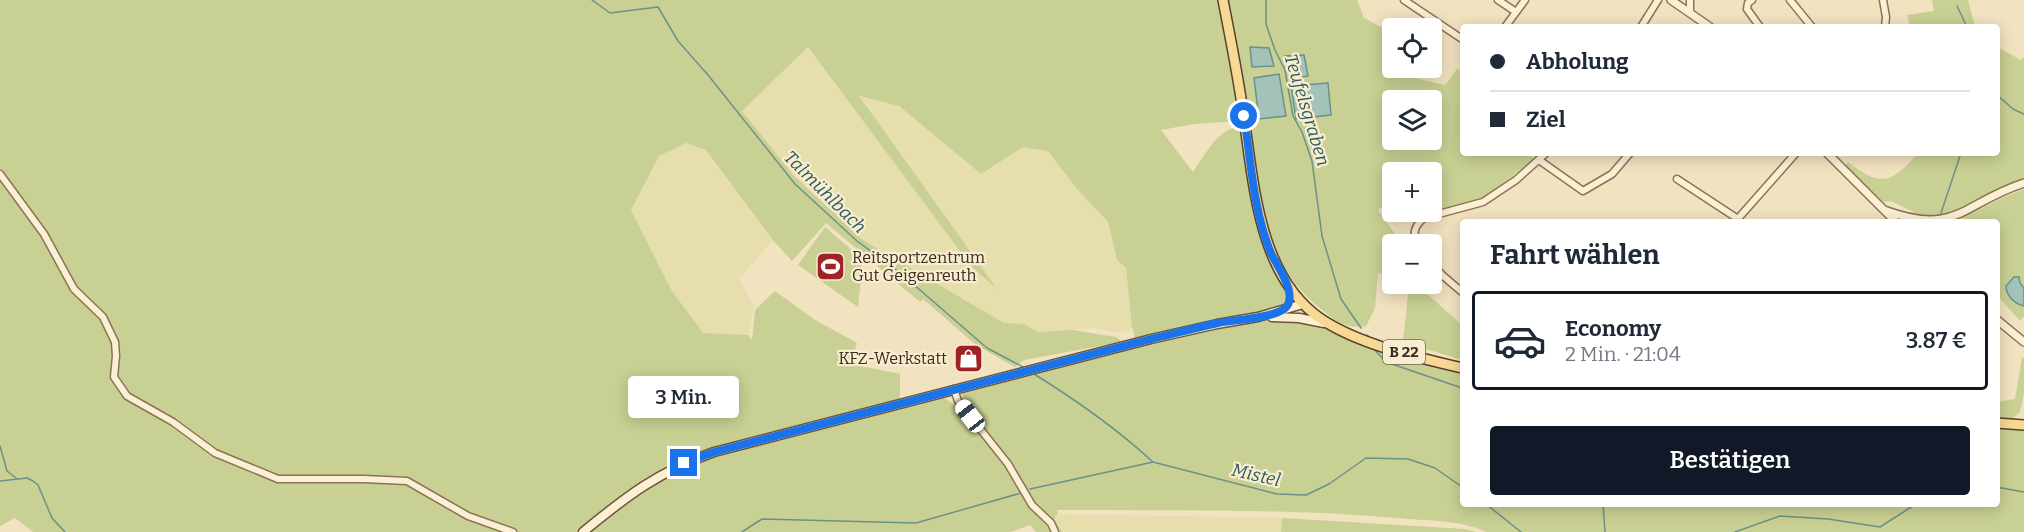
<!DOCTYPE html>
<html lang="de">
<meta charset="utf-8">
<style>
body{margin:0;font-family:Bitter,serif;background:#f2f2f3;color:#1f2937;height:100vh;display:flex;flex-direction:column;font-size:22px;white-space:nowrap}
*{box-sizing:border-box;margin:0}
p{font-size:20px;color:#747a83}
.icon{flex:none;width:33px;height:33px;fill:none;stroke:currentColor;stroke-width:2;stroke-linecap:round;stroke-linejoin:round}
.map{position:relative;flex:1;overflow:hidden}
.drawer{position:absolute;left:1460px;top:219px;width:540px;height:288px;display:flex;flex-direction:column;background:#fff;border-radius:6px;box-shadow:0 3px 15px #0003}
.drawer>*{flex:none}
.banner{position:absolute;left:1460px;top:24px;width:540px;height:132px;border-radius:6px;box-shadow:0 3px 15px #0003;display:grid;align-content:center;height:132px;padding:0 30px;background:#fff}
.fabs{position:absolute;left:1382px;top:18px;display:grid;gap:12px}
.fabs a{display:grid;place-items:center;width:60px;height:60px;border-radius:6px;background:#fff;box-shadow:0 3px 15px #0003;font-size:30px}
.end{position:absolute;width:27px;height:27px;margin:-14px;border:8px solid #1a73e8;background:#fff;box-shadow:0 0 0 3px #fff}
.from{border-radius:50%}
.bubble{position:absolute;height:42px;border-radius:6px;background:#fff;box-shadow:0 3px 15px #0003;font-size:20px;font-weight:600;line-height:42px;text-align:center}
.car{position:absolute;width:18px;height:36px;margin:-18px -9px;border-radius:8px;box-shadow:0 0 4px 2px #0007;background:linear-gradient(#fff 24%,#345 0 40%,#fff 0 76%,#345 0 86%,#fff 0)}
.banner b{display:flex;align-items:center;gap:21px;height:57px;font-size:22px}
.banner b+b{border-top:2px solid #e0e1e3}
.banner i{width:15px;height:15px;background:#1f2937}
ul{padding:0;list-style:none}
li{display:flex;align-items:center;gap:18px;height:99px;margin:0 12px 9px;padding:0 18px;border:3px solid transparent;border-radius:6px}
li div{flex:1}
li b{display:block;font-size:22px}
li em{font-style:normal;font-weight:600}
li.current{border-color:#111827}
li>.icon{width:54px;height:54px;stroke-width:1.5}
h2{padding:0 30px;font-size:27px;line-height:72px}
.button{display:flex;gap:12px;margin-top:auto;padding:12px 30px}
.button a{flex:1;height:69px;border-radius:6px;background:#111827;color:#fff;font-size:24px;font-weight:600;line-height:69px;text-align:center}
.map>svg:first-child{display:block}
.farmland{fill:#e7dead}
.green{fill:#c9d093;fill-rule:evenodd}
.water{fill:#a3c3ba;stroke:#6a9288;stroke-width:1.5}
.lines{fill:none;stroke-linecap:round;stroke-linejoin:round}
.stream{stroke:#6a9288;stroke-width:1.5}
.minor-casing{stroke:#8c7357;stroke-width:9}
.tertiary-casing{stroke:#8c7357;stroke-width:10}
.secondary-casing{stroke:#6d543a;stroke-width:11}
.primary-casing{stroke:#59412b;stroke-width:12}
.minor{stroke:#fbefd4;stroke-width:6}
.tertiary{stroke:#fbefd4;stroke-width:7}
.secondary{stroke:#fbefd4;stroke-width:8}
.primary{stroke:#f7d895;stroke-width:9}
.route{stroke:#1a73e8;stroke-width:8}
.labels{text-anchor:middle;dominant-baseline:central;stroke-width:4.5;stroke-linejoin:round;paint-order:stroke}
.shield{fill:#f8ecd1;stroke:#736552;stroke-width:1.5}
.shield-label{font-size:15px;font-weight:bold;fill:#3a2b1c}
.poi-label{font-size:16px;fill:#3a2b1c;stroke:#f8ecd1;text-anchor:start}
.water-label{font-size:18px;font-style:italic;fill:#2a5b58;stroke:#f8ecd1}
</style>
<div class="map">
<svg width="2024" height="532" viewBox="0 0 2024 532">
<rect width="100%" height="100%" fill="#f1e2c0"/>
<!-- farmland -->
<path class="farmland" d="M808,47L971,266L994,286L858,96L899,106L981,174L1023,147L1048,151L1077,189L1108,222L1117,260L1126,268L1132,327L1129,331L1117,332L1093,328L1038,332L1024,324L1004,323L863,240L794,176L742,111Z
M686,143L706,149L773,240L739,279L754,306L748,335L703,334L672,291L631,209L659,156Z
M1058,514L1282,518L1281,532H1062L1055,520V516Z"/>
<!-- green -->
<path class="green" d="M0,0H1222L1240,121L1194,124L1161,130L1193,172C1204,157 1220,123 1243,128L1254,206L1286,288C1288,299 1287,305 1276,309L1135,338L1132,327L1126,268L1117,260L1108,222L1077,189L1048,151L1023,147L981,174L899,106L859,96L997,289L971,266L808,47L742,111L794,176L863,240L1004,323L1024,324L1038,332L1072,330L1116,337L1122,342L1024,360L1015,367L976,345L923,299L920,302L826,223L792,261L773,240L706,150L686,143L659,156L631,210L672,291L703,333L748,335L752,340L755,310L775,291L815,320L857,343L851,364L900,374V406L944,398L962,410L963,389L1179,335L1261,319L1281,318L1325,327L1357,344L1462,373V504H1996L1997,429H2024V532H1486C1459,519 1425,521 1396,518C1283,508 1170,511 1057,510L1058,514L1055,516V520L1062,532H1036L1030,525L1010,532H33L15,518L0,526Z
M1228,0H1357L1364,18L1392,33V68H1409L1405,76L1445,85L1457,69L1462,72V153H1528L1534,159L1482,200L1425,214L1422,212H1431V172H1392V198L1378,210L1395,234L1384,253L1392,261V277L1378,273L1375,308L1366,326C1345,329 1337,322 1321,309C1261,262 1261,195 1250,127C1244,84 1235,42 1228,0ZM1392,100H1431V140H1392Z
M1932,0H1968L1975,27H1910L1907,15L1934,11Z
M1997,47L2021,60L2024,57V180L2012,184L1981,200L1975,201L1950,213L1936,216L1918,214L1891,201L1883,202L1845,166L1848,162C1881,188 1892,183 1918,153H1996Z
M2024,189V288L2020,283L2019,277H2014L2006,286C2006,296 2015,304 2024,306V316L2020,321L1997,295L1996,222H1955L2002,198Z
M825,227L860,257L862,268L858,307L798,265Z
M1399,284H1416L1462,325V360L1403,342L1408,295Z
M2022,358H2024V393L2020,412L2012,419H1997V402L2015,399Z
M1282,518L1465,529L1476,532H1281Z"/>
<!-- water -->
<path class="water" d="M1250,47L1269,48L1274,66L1252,67Z
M1304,55L1308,76L1292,79L1285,56Z
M1279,74L1286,116L1259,119L1254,78Z
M1328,83L1331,115L1296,119L1291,86Z
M2014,277H2019L2020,283L2024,288V306C2015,304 2006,296 2006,286Z"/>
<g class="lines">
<!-- stream -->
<path class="stream" d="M592,0L610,13L658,7L678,41L708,75L795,184L857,241L898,271L987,348L1025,368
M1266,0V24L1275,50L1285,70L1293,116L1302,132L1312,161L1322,236L1341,299L1361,328
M1957,6L1967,27
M1996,94L2013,109L2024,114
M1941,213L1961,153
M1367,335L1369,337
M1374,349L1386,362L1462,388
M1034,374C1076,400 1116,428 1153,462
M0,446L7,471L16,478
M0,481L27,478L33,481L38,485L52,518L65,532
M1996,487L2024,492
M1030,489L1153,462L1277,494L1306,495L1329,484L1366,458L1408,459L1435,468L1462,487
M1486,504L1521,532
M1603,504L1605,532
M742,532L762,519L916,523L1021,493
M1735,532L1780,516L1828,519L1880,527L1916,504"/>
<defs>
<path id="minor" d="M1404,0L1462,39
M1498,0L1516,12
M1752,0L1748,3L1747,9L1760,27
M1790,0L1812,27
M1883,0L1886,17L1885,27
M1690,12V0
M1505,27L1525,0
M1641,27L1658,0
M1539,160L1583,191L1612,174L1630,153
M0,174L44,234L74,289L103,317L115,342L116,356L114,377L127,396L173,422L215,453L278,479H364L407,481L468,516L513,532
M1677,179L1738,219
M1735,222L1796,153
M1418,244C1412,234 1414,226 1424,218L1483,202L1516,180L1546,153
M1431,262L1442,275L1462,292
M954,389L958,401L1008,464L1032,505L1051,523L1055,532"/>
<path id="tertiary" d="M1671,0L1710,27
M1827,153L1896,222
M1884,210C1957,237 1962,203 2024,183
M1996,319L2024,342"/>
<path id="secondary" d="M1272,317L1299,318L1324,323
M583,532C628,495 658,472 714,452L1151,339L1217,324L1258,317L1303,304"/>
<path id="primary" d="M1223,0C1230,37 1238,75 1243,112C1254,181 1257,275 1321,319C1360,345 1417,357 1462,368
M1996,423L2024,425"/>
</defs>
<!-- minor casing -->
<use href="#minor" class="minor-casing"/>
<!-- tertiary casing -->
<use href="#tertiary" class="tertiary-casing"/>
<!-- secondary casing -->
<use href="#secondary" class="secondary-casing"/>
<!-- primary casing -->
<use href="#primary" class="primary-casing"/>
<!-- minor -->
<use href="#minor" class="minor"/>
<!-- tertiary -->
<use href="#tertiary" class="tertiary"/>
<!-- secondary -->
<use href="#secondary" class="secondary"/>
<!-- primary -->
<use href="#primary" class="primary"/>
</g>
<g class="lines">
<!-- route -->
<path class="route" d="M684,463L714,452L1151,339C1173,334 1195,328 1218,323C1234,320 1272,318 1284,309C1301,296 1275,264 1270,251C1253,208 1251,161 1244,116"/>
</g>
<!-- icons -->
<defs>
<symbol id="stadium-square" viewBox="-11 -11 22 22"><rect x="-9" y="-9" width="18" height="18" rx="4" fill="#9f2224" stroke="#f8ecd1"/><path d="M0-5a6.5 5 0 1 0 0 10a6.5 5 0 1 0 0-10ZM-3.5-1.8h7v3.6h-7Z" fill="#fff"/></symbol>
<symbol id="shop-square" viewBox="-11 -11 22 22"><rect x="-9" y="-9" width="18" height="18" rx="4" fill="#9f2224" stroke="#f8ecd1"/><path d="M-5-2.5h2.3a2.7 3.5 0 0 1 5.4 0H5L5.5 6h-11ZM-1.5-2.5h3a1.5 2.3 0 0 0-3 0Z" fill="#fff"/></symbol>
</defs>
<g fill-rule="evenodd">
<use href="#stadium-square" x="814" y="250" width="33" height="33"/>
<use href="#shop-square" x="952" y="342" width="33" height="33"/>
</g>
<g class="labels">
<!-- shield labels -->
<rect class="shield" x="1383" y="340" width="42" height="24" rx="4.5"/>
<g class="shield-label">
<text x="1404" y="352">B 22</text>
</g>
<!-- poi labels -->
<g class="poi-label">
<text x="852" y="257">Reitsportzentrum<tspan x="852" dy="18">Gut Geigenreuth</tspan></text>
<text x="947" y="358" text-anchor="end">KFZ-Werkstatt</text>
</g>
<!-- water labels -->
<g class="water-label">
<text transform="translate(1307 110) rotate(73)">Teufelsgraben</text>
<text transform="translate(825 192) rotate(45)">Talmühlbach</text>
<text transform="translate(1256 475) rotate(13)">Mistel</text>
</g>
</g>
</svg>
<div class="fabs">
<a><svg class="icon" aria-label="locate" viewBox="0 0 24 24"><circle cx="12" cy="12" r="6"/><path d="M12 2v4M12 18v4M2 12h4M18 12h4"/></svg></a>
<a><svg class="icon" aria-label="layers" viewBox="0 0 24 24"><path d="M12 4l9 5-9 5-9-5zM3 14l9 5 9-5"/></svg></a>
<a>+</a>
<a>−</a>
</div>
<i class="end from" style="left:1244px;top:116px"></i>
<i class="end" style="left:684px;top:463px"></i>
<div class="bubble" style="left:628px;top:376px;width:111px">3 Min.</div>
<i class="car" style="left:970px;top:416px;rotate:322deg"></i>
<div class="banner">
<b><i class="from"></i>Abholung</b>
<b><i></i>Ziel</b>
</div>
<section class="drawer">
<h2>Fahrt wählen</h2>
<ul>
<li class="current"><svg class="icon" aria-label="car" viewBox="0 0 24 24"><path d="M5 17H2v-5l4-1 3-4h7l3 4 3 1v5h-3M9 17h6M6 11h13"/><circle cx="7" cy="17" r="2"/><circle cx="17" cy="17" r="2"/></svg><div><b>Economy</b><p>2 Min. · 21:04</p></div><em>3.87 €</em></li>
</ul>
<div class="button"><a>Bestätigen</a></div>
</section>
</div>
